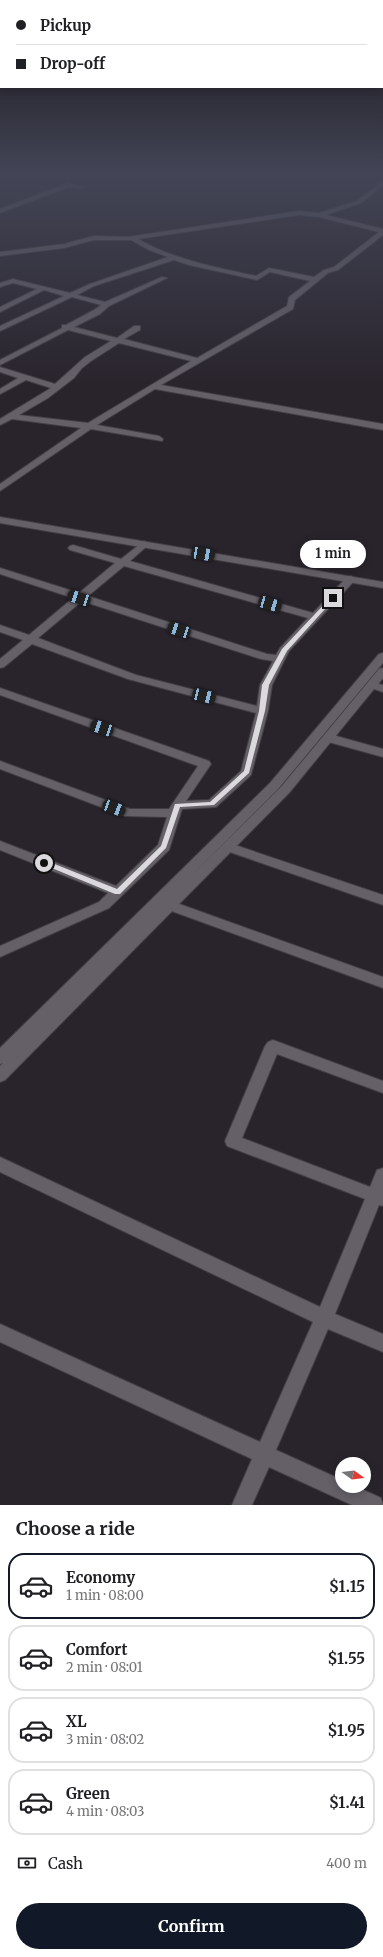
<!DOCTYPE html>
<meta charset="utf-8">
<style>
body{margin:0;font-family:Merriweather,serif;background:#f2f2f2;color:#202124;height:100vh;display:flex;flex-direction:column;font-size:15px;white-space:nowrap}
*{box-sizing:border-box;margin:0}
p{font-size:13px;color:#757577}
.icon{flex:none;width:22px;height:22px;fill:none;stroke:currentColor;stroke-width:2;stroke-linecap:round;stroke-linejoin:round}
.map{position:relative;height:1505px;overflow:hidden}
.sheet{display:flex;flex-direction:column;background:#fff;flex:1}
.sheet>*{flex:none}
.banner{position:absolute;left:0px;top:0px;width:383px;height:88px;box-shadow:0 2px 10px #0003;display:grid;align-content:center;height:88px;padding:0 16px;background:#fff}
.needle{width:26px;rotate:105deg}
.fabs{position:absolute;left:335px;top:1457px;display:grid;gap:8px}
.fabs a{display:grid;place-items:center;width:36px;height:36px;border-radius:50%;background:#fff;box-shadow:0 2px 10px #0003;font-size:20px}
.end{position:absolute;width:18px;height:18px;margin:-9px;border:5px solid #dcd9de;background:#111;box-shadow:0 0 0 2px #111}
.from{border-radius:50%}
.bubble{position:absolute;height:28px;border-radius:14px;background:#fff;box-shadow:0 2px 10px #0003;font-size:13px;font-weight:700;line-height:28px;text-align:center}
.car{position:absolute;width:12px;height:24px;margin:-12px -6px;border-radius:5px;box-shadow:0 0 3px 1px #0007;background:linear-gradient(#222 24%,#8ab4d8 0 40%,#222 0 76%,#8ab4d8 0 86%,#222 0)}
.banner b{display:flex;align-items:center;gap:14px;height:38px;font-size:15px}
.banner b+b{border-top:1px solid #e0e0e0}
.banner i{width:10px;height:10px;background:#202124}
ul{padding:0;list-style:none}
li{display:flex;align-items:center;gap:12px;height:66px;margin:0 8px 6px;padding:0 8px;border:2px solid #e0e0e0;border-radius:16px}
li div{flex:1}
li b{display:block;font-size:15px}
li em{font-style:normal;font-weight:700}
li.selected{border-color:#111827}
li>.icon{width:36px;height:36px;stroke-width:1.5}
h2{padding:0 16px;font-size:18px;line-height:48px}
.pay{display:flex;align-items:center;gap:10px;height:44px;padding:0 16px;font-size:15px}
.pay p{margin-inline-start:auto}
.cta{display:flex;gap:8px;margin-top:auto;padding:8px 16px}
.cta a{flex:1;height:46px;border-radius:24px;background:#111827;color:#fff;font-size:16px;font-weight:700;line-height:46px;text-align:center}
.map>svg:first-child{display:block}
.lines{fill:none;stroke-linecap:round;stroke-linejoin:round}
.street-casing{stroke:#423f44;stroke-width:2}
.secondary-casing{stroke:#423f44;stroke-width:2}
.street{fill:#656068;fill-rule:evenodd}
.secondary{fill:#656068;fill-rule:evenodd}
.route{fill:#dcd9de}
</style>
<div class="map">
<svg width="383" height="1505" viewBox="0 0 383 1505">
<rect width="100%" height="100%" fill="#29242c"/>
<g class="lines">
<defs>
<path id="street" d="M383,181V186L361,203L326,215L383,229V235L338,270L328,273L295,300L293,309L161,385L383,424V430L155,389L97,425L159,436L163,439L162,441L91,429L0,491V484L81,428L12,419L0,425V419L51,388L26,380L0,394V389L18,378L0,372V367L55,384L85,357L111,341L68,330L0,365V360L62,328V325H66L94,310L101,305L72,297L0,331V326L64,296L44,290L0,312V307L37,289L13,283L0,287V283L13,279L70,293L90,284L168,257L149,250L131,240H94L64,248L0,256V252L64,244L94,236L128,237L299,211L319,213L357,201ZM299,215L319,217L379,232L334,267L324,270L314,277L269,268L256,276C215,267 175,260 138,239ZM174,260L189,265L257,280L270,272L310,281L289,297L287,306L197,358L124,339L140,330V326H134L117,338L74,327L100,314L109,306L167,278L162,277L105,302L77,295L94,286ZM119,343L191,361L88,423L19,415L48,398L74,378L82,368L91,361Z
M68,183L83,187L80,189L69,187L0,213V209Z
M144,541L149,544L147,546L130,561L313,613L347,577L351,576L356,579L289,651L272,685L268,711L251,775L216,807L182,809L169,850L109,908L0,957V946L99,902L108,893L0,850V841L116,886L158,845L167,817L125,816L0,769V761L130,809H169L198,766L0,695V688L209,761L211,764L186,801L209,800L241,771L256,713L128,679L32,644L4,667L0,668V659L23,640L0,632V625L29,635L73,598L0,574V568L79,593L115,563L70,550L68,548L70,546L73,545L121,559ZM124,566L308,618L280,648L276,655L267,654L88,596ZM82,601L261,659L273,661L260,685L257,706L136,675L38,638Z
M372,682L383,685V692L368,687L366,685Z
M329,734L383,749V757L325,741L323,738Z
M229,843L383,895V905L224,850L222,847L224,844Z
M171,901L383,977V988L166,909L164,906L166,903Z
M273,1040L383,1081V1093L277,1054L242,1138L370,1187L377,1170L383,1168V1206L379,1205L335,1314L383,1334V1352L328,1329L276,1450L342,1480V1486H355L381,1498L383,1505H352L269,1467L252,1505H232L252,1459L0,1342V1324L260,1442L313,1322L0,1172V1157L320,1307L365,1199L227,1146L225,1141L265,1046L268,1042Z"/>
<path id="secondary" d="M0,517L383,582V588L0,523Z
M383,653V663L278,789L192,875L281,787L379,669L383,668V678L289,793L5,1080L0,1082V1066L3,1063L0,1064V1048L270,783L379,654Z"/>
</defs>
<!-- street casing -->
<use href="#street" class="street-casing"/>
<!-- secondary casing -->
<use href="#secondary" class="secondary-casing"/>
<!-- street -->
<use href="#street" class="street"/>
<!-- secondary -->
<use href="#secondary" class="secondary"/>
</g>
<!-- sky -->
<linearGradient id="sky" x2="0" y2="1"><stop stop-color="#171418"/><stop offset="0.45" stop-color="#434556"/><stop offset="1" stop-color="#434556" stop-opacity="0"/></linearGradient>
<rect width="383" height="385" fill="url(#sky)"/>
<!-- route -->
<path class="route" d="M331,597L335,598L287,651L269,685L265,711L249,773L214,805L180,807L166,848L120,894H115L42,864V861H47L117,889L161,846L175,804L210,802L244,771L259,711L262,685L282,649Z"/>
</svg>
<div class="fabs">
<a><svg class="needle" viewBox="-14 -14 28 28"><path d="M0-13l5 13h-10z" fill="#e53935"/><path d="M0 13l5-13h-10z" fill="#757577"/></svg></a>
</div>
<i class="end from" style="left:44px;top:863px"></i>
<i class="end" style="left:333px;top:598px"></i>
<div class="bubble" style="left:300px;top:540px;width:66px">1 min</div>
<i class="car" style="left:203px;top:554px;rotate:100deg"></i>
<i class="car" style="left:79px;top:598px;rotate:288deg"></i>
<i class="car" style="left:270px;top:604px;rotate:106deg"></i>
<i class="car" style="left:179px;top:630px;rotate:288deg"></i>
<i class="car" style="left:204px;top:696px;rotate:104deg"></i>
<i class="car" style="left:102px;top:728px;rotate:289deg"></i>
<i class="car" style="left:114px;top:808px;rotate:111deg"></i>
<div class="banner">
<b><i class="from"></i>Pickup</b>
<b><i></i>Drop-off</b>
</div>
</div>
<section class="sheet">
<h2>Choose a ride</h2>
<ul>
<li class="selected"><svg class="icon" aria-label="car" viewBox="0 0 24 24"><path d="M5 17H2v-5l4-1 3-4h7l3 4 3 1v5h-3M9 17h6M6 11h13"/><circle cx="7" cy="17" r="2"/><circle cx="17" cy="17" r="2"/></svg><div><b>Economy</b><p>1 min · 08:00</p></div><em>$1.15</em></li>
<li><svg class="icon" aria-label="car" viewBox="0 0 24 24"><path d="M5 17H2v-5l4-1 3-4h7l3 4 3 1v5h-3M9 17h6M6 11h13"/><circle cx="7" cy="17" r="2"/><circle cx="17" cy="17" r="2"/></svg><div><b>Comfort</b><p>2 min · 08:01</p></div><em>$1.55</em></li>
<li><svg class="icon" aria-label="car" viewBox="0 0 24 24"><path d="M5 17H2v-5l4-1 3-4h7l3 4 3 1v5h-3M9 17h6M6 11h13"/><circle cx="7" cy="17" r="2"/><circle cx="17" cy="17" r="2"/></svg><div><b>XL</b><p>3 min · 08:02</p></div><em>$1.95</em></li>
<li><svg class="icon" aria-label="car" viewBox="0 0 24 24"><path d="M5 17H2v-5l4-1 3-4h7l3 4 3 1v5h-3M9 17h6M6 11h13"/><circle cx="7" cy="17" r="2"/><circle cx="17" cy="17" r="2"/></svg><div><b>Green</b><p>4 min · 08:03</p></div><em>$1.41</em></li>
</ul>
<div class="pay"><svg class="icon" aria-label="cash" viewBox="0 0 24 24"><path d="M3 7h18v10H3z"/><circle cx="12" cy="12" r="2"/></svg>Cash<p>400 m</p></div>
<div class="cta"><a>Confirm</a></div>
</section>
